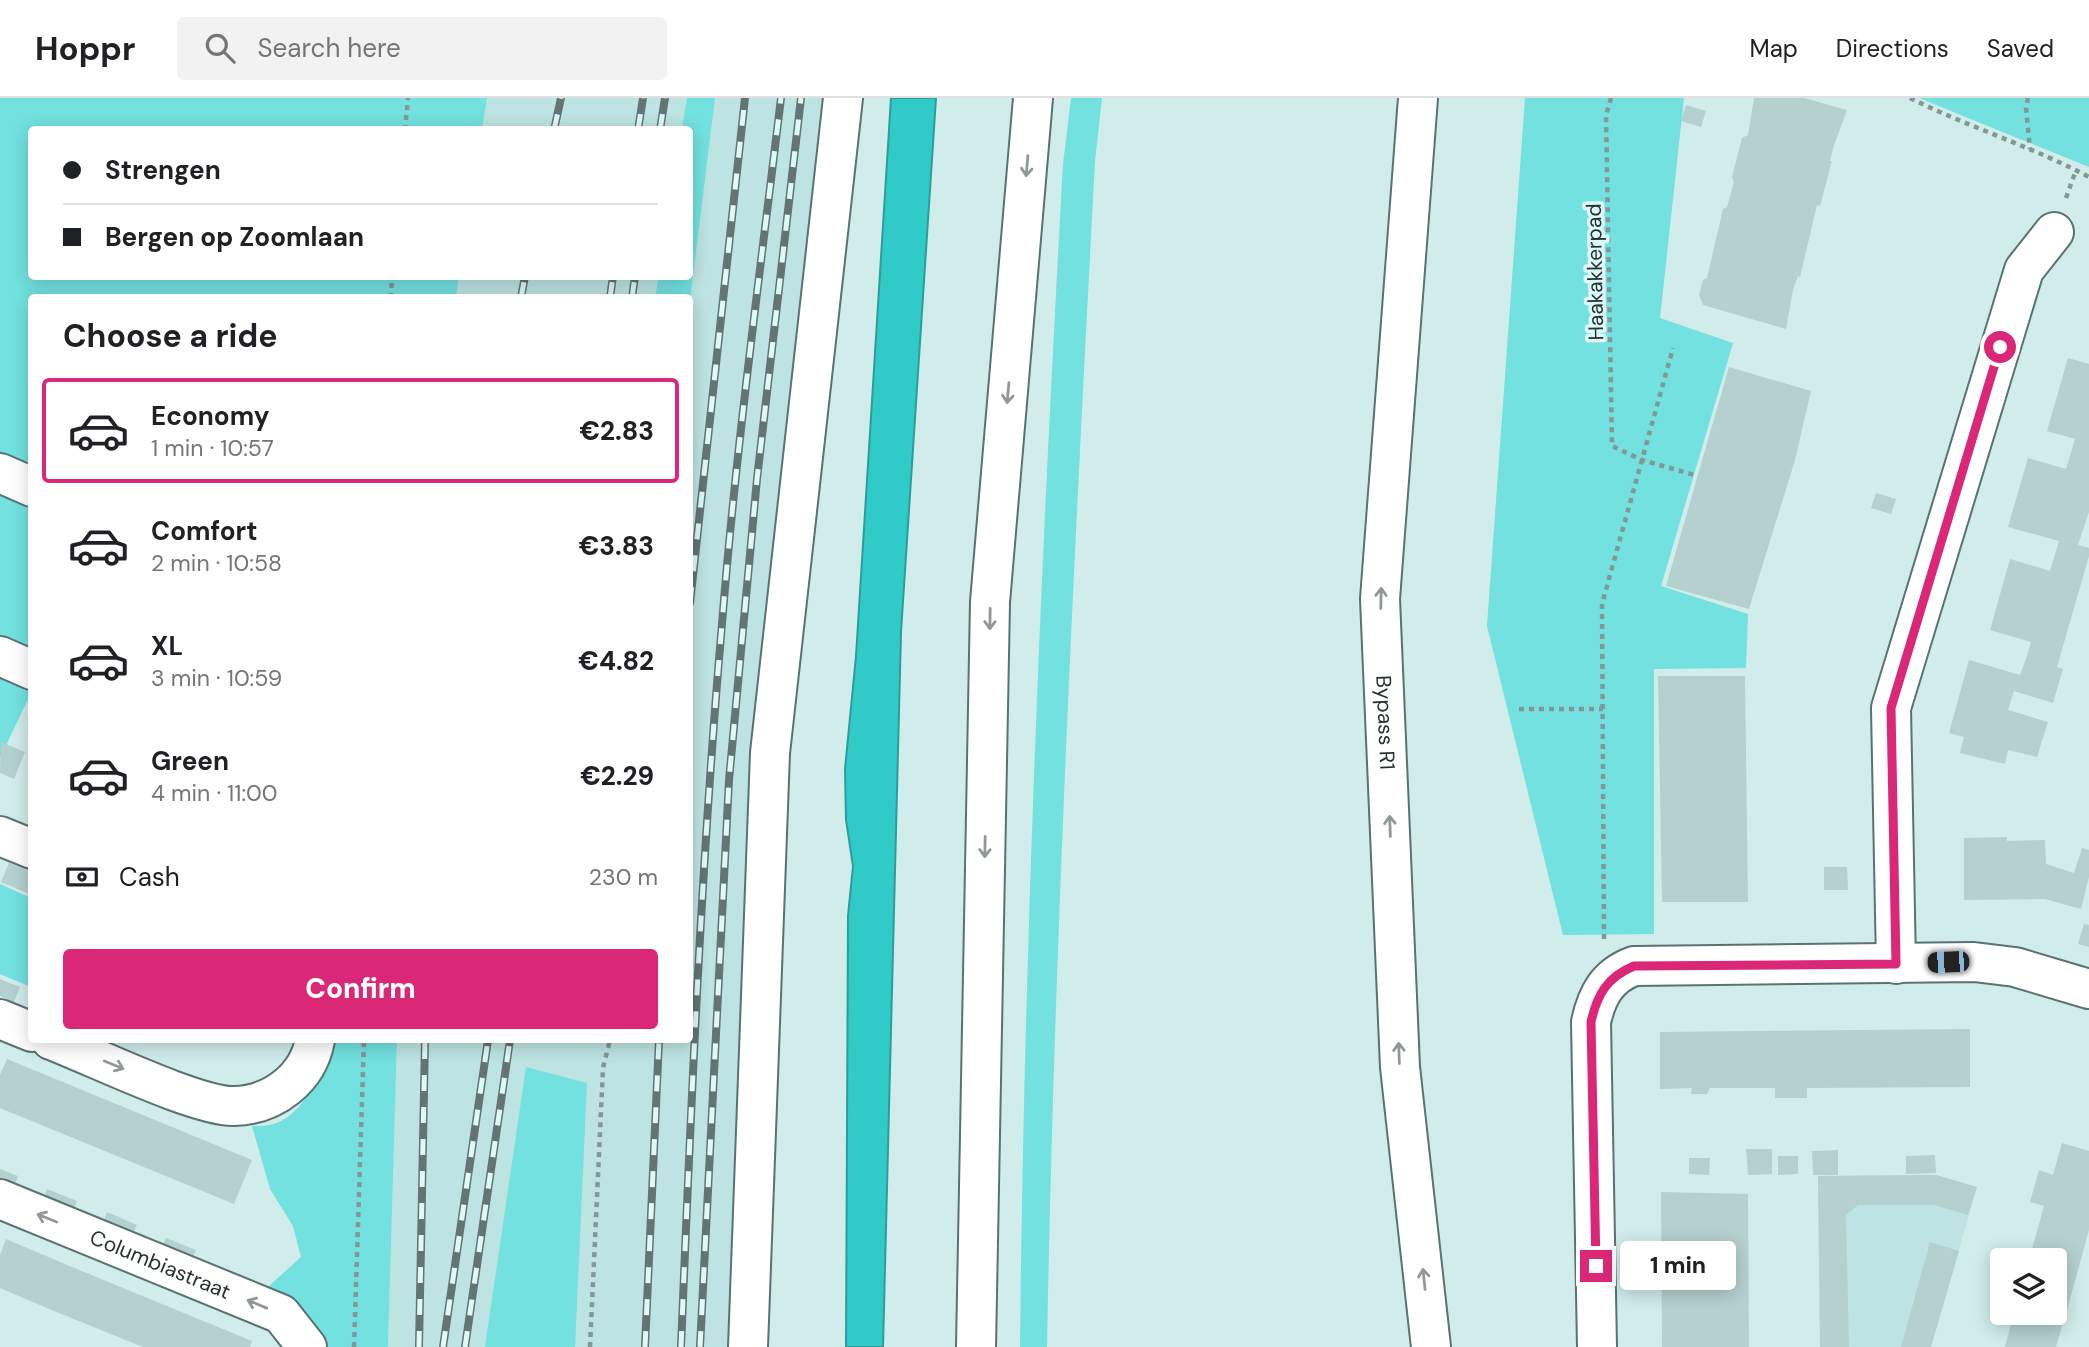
<!DOCTYPE html>
<meta charset="utf-8">
<style>
body{margin:0;font-family:"DM Sans",sans-serif;background:#f2f2f2;color:#202124;height:100vh;display:flex;flex-direction:column;font-size:26px;white-space:nowrap}
*{box-sizing:border-box;margin:0}
p{font-size:23px;color:#757577}
.icon{flex:none;width:38px;height:38px;fill:none;stroke:currentColor;stroke-width:2;stroke-linecap:round;stroke-linejoin:round}
.map{position:relative;flex:1;overflow:hidden}
.panel{position:absolute;left:28px;top:196px;width:665px;height:749px;display:flex;flex-direction:column;background:#fff;border-radius:7px;box-shadow:0 4px 18px #0003}
.panel>*{flex:none}
.top-card{position:absolute;left:28px;top:28px;width:665px;height:154px;border-radius:7px;box-shadow:0 4px 18px #0003;display:grid;align-content:center;height:154px;padding:0 35px;background:#fff}
.controls{position:absolute;left:1990px;top:1150px;display:grid;gap:14px}
.controls a{display:grid;place-items:center;width:77px;height:77px;border-radius:7px;background:#fff;box-shadow:0 4px 18px #0003;font-size:35px}
.end{position:absolute;width:32px;height:32px;margin:-16px;border:9px solid #db2777;background:#fff;box-shadow:0 0 0 4px #fff}
.from{border-radius:50%}
.bubble{position:absolute;height:49px;border-radius:7px;background:#fff;box-shadow:0 4px 18px #0003;font-size:23px;font-weight:800;line-height:49px;text-align:center}
.car{position:absolute;width:21px;height:42px;margin:-21px -10px;border-radius:9px;box-shadow:0 0 5px 2px #0007;background:linear-gradient(#222 24%,#8ab4d8 0 40%,#222 0 76%,#8ab4d8 0 86%,#222 0)}
.top-card b{display:flex;align-items:center;gap:24px;height:66px;font-size:26px}
.top-card b+b{border-top:2px solid #e0e0e0}
.top-card i{width:18px;height:18px;background:#202124}
ul{padding:0;list-style:none}
li{display:flex;align-items:center;gap:21px;height:105px;margin:0 14px 10px;padding:0 21px;border:4px solid transparent;border-radius:7px}
li div{flex:1}
li b{display:block;font-size:26px}
li em{font-style:normal;font-weight:800}
li.current{border-color:#db2777}
li>.icon{width:63px;height:63px;stroke-width:1.5}
h2{padding:0 35px;font-size:32px;line-height:84px}
.pay{display:flex;align-items:center;gap:18px;height:77px;padding:0 35px;font-size:26px}
.pay p{margin-inline-start:auto}
.primary-button{display:flex;gap:14px;margin-top:auto;padding:14px 35px}
.primary-button a{flex:1;height:80px;border-radius:7px;background:#db2777;color:#fff;font-size:28px;font-weight:800;line-height:80px;text-align:center}
header{display:flex;align-items:center;gap:42px;box-sizing:border-box;height:98px;padding:0 35px;background:#fff;border-bottom:2px solid #e0e0e0}
header strong{font-size:33px}
nav{display:flex;gap:38px;margin-inline-start:auto;font-size:24px}
.search{width:490px;height:63px;background:#f2f2f2;display:flex;align-items:center;gap:18px;box-sizing:border-box;padding:0 24px;border-radius:7px;color:#757577;font-size:26px}
.map>svg:first-child{display:block}
.built{fill:#bde4e2}
.green{fill:#72e1df}
.water{fill:#30cbc8;stroke:#2d9d9a;stroke-width:2}
.building{fill:#b4d0cf}
.lines{fill:none;stroke-linecap:round;stroke-linejoin:round}
.minor-casing{stroke:#597372;stroke-width:42}
.highway-casing{stroke:#597372;stroke-width:42}
.path{stroke:#839796;stroke-width:4.5;stroke-dasharray:5 5;stroke-linecap:butt}
.minor{stroke:#fff;stroke-width:38}
.highway{stroke:#fff;stroke-width:38}
.rail-casing{stroke:#637473;stroke-width:8}
.rail{stroke:#ddfaf8;stroke-width:5;stroke-dasharray:16;stroke-linecap:butt}
.oneway{stroke:#929898}
.route{stroke:#db2777;stroke-width:9}
.labels{text-anchor:middle;dominant-baseline:central;stroke-width:7;stroke-linejoin:round;paint-order:stroke}
.street-label{font-size:21px;fill:#263130;stroke:#ddfaf8}
</style>
<header>
<strong>Hoppr</strong>
<div class="search"><svg class="icon" aria-label="search" viewBox="0 0 24 24"><circle cx="10" cy="10" r="6"/><path d="M15 15l6 6"/></svg>Search here</div>
<nav><a>Map</a><a>Directions</a><a>Saved</a></nav>
</header>
<div class="map">
<svg width="2089" height="1249" viewBox="0 0 2089 1249">
<rect width="100%" height="100%" fill="#d0eceb"/>
<!-- built -->
<path class="built" d="M487,0H831L731,1249H388L397,942H690V200L456,199L459,179L690,178V32L482,31Z
M1936,1077L1977,1089L1931,1249H1820L1818,1078Z"/>
<!-- green -->
<path class="green" d="M0,0H487L482,31L32,32V178L459,179L456,199L32,200L31,371L0,359Z
M687,0H715L690,202V200L655,199L659,179L690,178V32L682,31Z
M1071,0H1102L1095,63C1074,459 1054,853 1047,1249H1020C1024,854 1041,460 1063,66Z
M1525,0H1684L1660,220L1733,245L1661,488L1748,516L1746,570L1654,571V836L1563,837L1487,528Z
M1919,0H2089V69Z
M0,393L31,406V554L0,541Z
M0,577L32,589L31,595L0,660Z
M0,786L31,800V889L0,876Z
M328,942H397L388,1249H315L268,1189L301,1159L293,1128L270,1091L252,1028C259,1028 268,1028 274,1026C309,1014 319,972 328,942Z
M526,969L587,985L575,1249H485Z"/>
<!-- water -->
<path class="water" d="M891,0H936L901,534L883,1249H846L848,818L853,768L846,722L845,671L856,558Z"/>
<!-- building -->
<path class="building" d="M1754,0H1804L1847,12L1833,50L1830,63H1832L1820,108L1817,107L1800,179L1798,178L1793,192L1786,231L1703,207L1699,197L1703,182L1707,180L1723,111L1727,109L1734,84L1732,79L1742,40L1748,37Z
M1686,7L1706,13L1701,29L1681,23Z
M2068,260L2089,266V414L2078,447L2089,450V458L2057,569L2063,571L2053,605L2014,593L2008,612L2048,624L2037,659L2008,652L2005,666L1960,655L1964,639L1949,635L1969,562L2020,577L2026,561L2031,544L1990,532L2010,461L2050,473L2059,443L2008,429L2028,360L2066,371L2075,341L2047,333Z
M1729,269L1811,293L1795,362L1749,511L1666,488Z
M1876,395L1896,401L1891,416L1871,410Z
M1658,578H1745L1748,804H1662Z
M1,644L25,654L14,681L0,675Z
M2007,739V743L2045,742L2046,766L2074,775L2082,750L2089,752V779L2081,811L2045,801L1964,802V740Z
M9,765L32,774V797L1,784Z
M1824,769H1847L1848,792H1824Z
M2084,826L2089,827V849L2078,846Z
M0,881L20,889L14,904L0,898Z
M1970,931V989L1807,990V1000H1775V990H1710L1707,996H1691L1692,990L1660,991V934Z
M7,961L252,1062L234,1106L0,1010V977Z
M2062,1045L2089,1053V1132L2075,1183L2056,1249H2005L2014,1214H2054V1162H2029L2044,1108L2030,1104L2039,1072L2053,1077Z
M1746,1051H1772V1076L1748,1077Z
M1838,1052V1077H1813L1812,1053Z
M1935,1057L1936,1075L1906,1076V1058Z
M1778,1058H1798V1076L1778,1077Z
M1689,1060H1710L1709,1077L1689,1076Z
M0,1071L18,1078L14,1089L0,1083Z
M1936,1077L1977,1089L1968,1117L1934,1107H1858L1846,1117L1849,1249H1820L1818,1078Z
M47,1091L77,1103L74,1113L44,1100Z
M1661,1094L1748,1096L1749,1249H1662Z
M107,1114L137,1127L132,1137L103,1125Z
M166,1140L196,1152L192,1162L162,1149Z
M6,1141L72,1169L252,1243L250,1249H143L54,1213L0,1190V1157Z
M1930,1144L1959,1153L1931,1249H1901Z"/>
<g class="lines">
<defs>
<g id="minor">
<path d="M0,375L32,389"/>
<path d="M0,558L32,572"/>
<path d="M0,738L32,751"/>
<path d="M1896,866L1891,610L2024,172L2054,134"/>
<path d="M0,921L32,934"/>
<path d="M51,942C91,957 197,1009 234,1008C274,1007 308,980 315,942"/>
<path id="s1" d="M0,1101L281,1216L307,1249"/>
<path d="M748,1249L770,655L843,0"/>
<path d="M1597,1249L1591,924C1597,897 1607,878 1634,868L1974,864L2015,869L2089,891"/>
</g>
<g id="highway">
<path id="s2" d="M1418,0L1380,501L1400,969L1431,1249"/>
<path d="M976,1249L990,504L1033,0"/>
</g>
</defs>
<!-- minor casing -->
<use href="#minor" class="minor-casing"/>
<!-- highway casing -->
<use href="#highway" class="highway-casing"/>
<!-- path -->
<path class="path" d="M1611,0L1606,17L1612,348L1642,362L1698,378
M1910,0C1968,29 2031,48 2089,79
M2028,0L2026,10L2030,51
M405,32L408,0
M2066,100L2076,72
M391,200L392,178
M1519,611H1603
M1604,841L1602,506L1673,250
M354,1249L364,942
M590,1249L603,970L610,942"/>
<!-- minor -->
<use href="#minor" class="minor"/>
<!-- highway -->
<use href="#highway" class="highway"/>
<defs>
<path id="rail" d="M554,32L561,0
M638,32L643,0
M660,32L665,0
M521,200L525,178
M610,200L613,178
M632,200L635,178
M690,505L745,0
M419,1249L425,942
M443,1249L488,942
M465,1249L510,942
M645,1249L659,942
M681,1249C691,1008 701,767 722,526C736,350 760,175 781,0
M700,1249L729,682L757,381L801,0"/>
</defs>
<!-- rail casing -->
<use href="#rail" class="rail-casing"/>
<!-- rail -->
<use href="#rail" class="rail"/>
</g>
<!-- one-way arrows -->
<defs><path id="oneway-shaft" d="M-6 0H5M1.5-3L5.5 0L1.5 3" fill="none" stroke-width="1.6" stroke-linecap="round" stroke-linejoin="round" transform="scale(1.75)"/></defs>
<g class="oneway">
<use href="#oneway-shaft" transform="translate(1027 68) rotate(95)"/>
<use href="#oneway-shaft" transform="translate(1008 295) rotate(95)"/>
<use href="#oneway-shaft" transform="translate(1381 500) rotate(-89)"/>
<use href="#oneway-shaft" transform="translate(990 521) rotate(91)"/>
<use href="#oneway-shaft" transform="translate(1390 728) rotate(-92)"/>
<use href="#oneway-shaft" transform="translate(985 749) rotate(91)"/>
<use href="#oneway-shaft" transform="translate(1399 955) rotate(-92)"/>
<use href="#oneway-shaft" transform="translate(114 967) rotate(22)"/>
<use href="#oneway-shaft" transform="translate(47 1120) rotate(-158)"/>
<use href="#oneway-shaft" transform="translate(1424 1181) rotate(-96)"/>
<use href="#oneway-shaft" transform="translate(257 1206) rotate(-157)"/>
</g>
<g class="lines">
<!-- route -->
<path class="route" d="M1596,1168L1591,924C1597,897 1607,879 1634,868L1896,866L1891,610L2000,249"/>
</g>
<g class="labels">
<!-- street labels -->
<g class="street-label">
<text transform="translate(1595 174) rotate(-91)">Haakakkerpad</text>
<text stroke="none"><textPath href="#s2" startOffset="626">Bypass R1</textPath></text>
<text stroke="none"><textPath href="#s1" startOffset="173">Columbiastraat</textPath></text>
</g>
</g>
</svg>
<div class="controls">
<a><svg class="icon" aria-label="layers" viewBox="0 0 24 24"><path d="M12 4l9 5-9 5-9-5zM3 14l9 5 9-5"/></svg></a>
</div>
<i class="end from" style="left:2000px;top:249px"></i>
<i class="end" style="left:1596px;top:1168px"></i>
<div class="bubble" style="left:1620px;top:1143px;width:116px">1 min</div>
<i class="car" style="left:1948px;top:864px;rotate:268deg"></i>
<div class="top-card">
<b><i class="from"></i>Strengen</b>
<b><i></i>Bergen op Zoomlaan</b>
</div>
<section class="panel">
<h2>Choose a ride</h2>
<ul>
<li class="current"><svg class="icon" aria-label="car" viewBox="0 0 24 24"><path d="M5 17H2v-5l4-1 3-4h7l3 4 3 1v5h-3M9 17h6M6 11h13"/><circle cx="7" cy="17" r="2"/><circle cx="17" cy="17" r="2"/></svg><div><b>Economy</b><p>1 min · 10:57</p></div><em>€2.83</em></li>
<li><svg class="icon" aria-label="car" viewBox="0 0 24 24"><path d="M5 17H2v-5l4-1 3-4h7l3 4 3 1v5h-3M9 17h6M6 11h13"/><circle cx="7" cy="17" r="2"/><circle cx="17" cy="17" r="2"/></svg><div><b>Comfort</b><p>2 min · 10:58</p></div><em>€3.83</em></li>
<li><svg class="icon" aria-label="car" viewBox="0 0 24 24"><path d="M5 17H2v-5l4-1 3-4h7l3 4 3 1v5h-3M9 17h6M6 11h13"/><circle cx="7" cy="17" r="2"/><circle cx="17" cy="17" r="2"/></svg><div><b>XL</b><p>3 min · 10:59</p></div><em>€4.82</em></li>
<li><svg class="icon" aria-label="car" viewBox="0 0 24 24"><path d="M5 17H2v-5l4-1 3-4h7l3 4 3 1v5h-3M9 17h6M6 11h13"/><circle cx="7" cy="17" r="2"/><circle cx="17" cy="17" r="2"/></svg><div><b>Green</b><p>4 min · 11:00</p></div><em>€2.29</em></li>
</ul>
<div class="pay"><svg class="icon" aria-label="cash" viewBox="0 0 24 24"><path d="M3 7h18v10H3z"/><circle cx="12" cy="12" r="2"/></svg>Cash<p>230 m</p></div>
<div class="primary-button"><a>Confirm</a></div>
</section>
</div>
